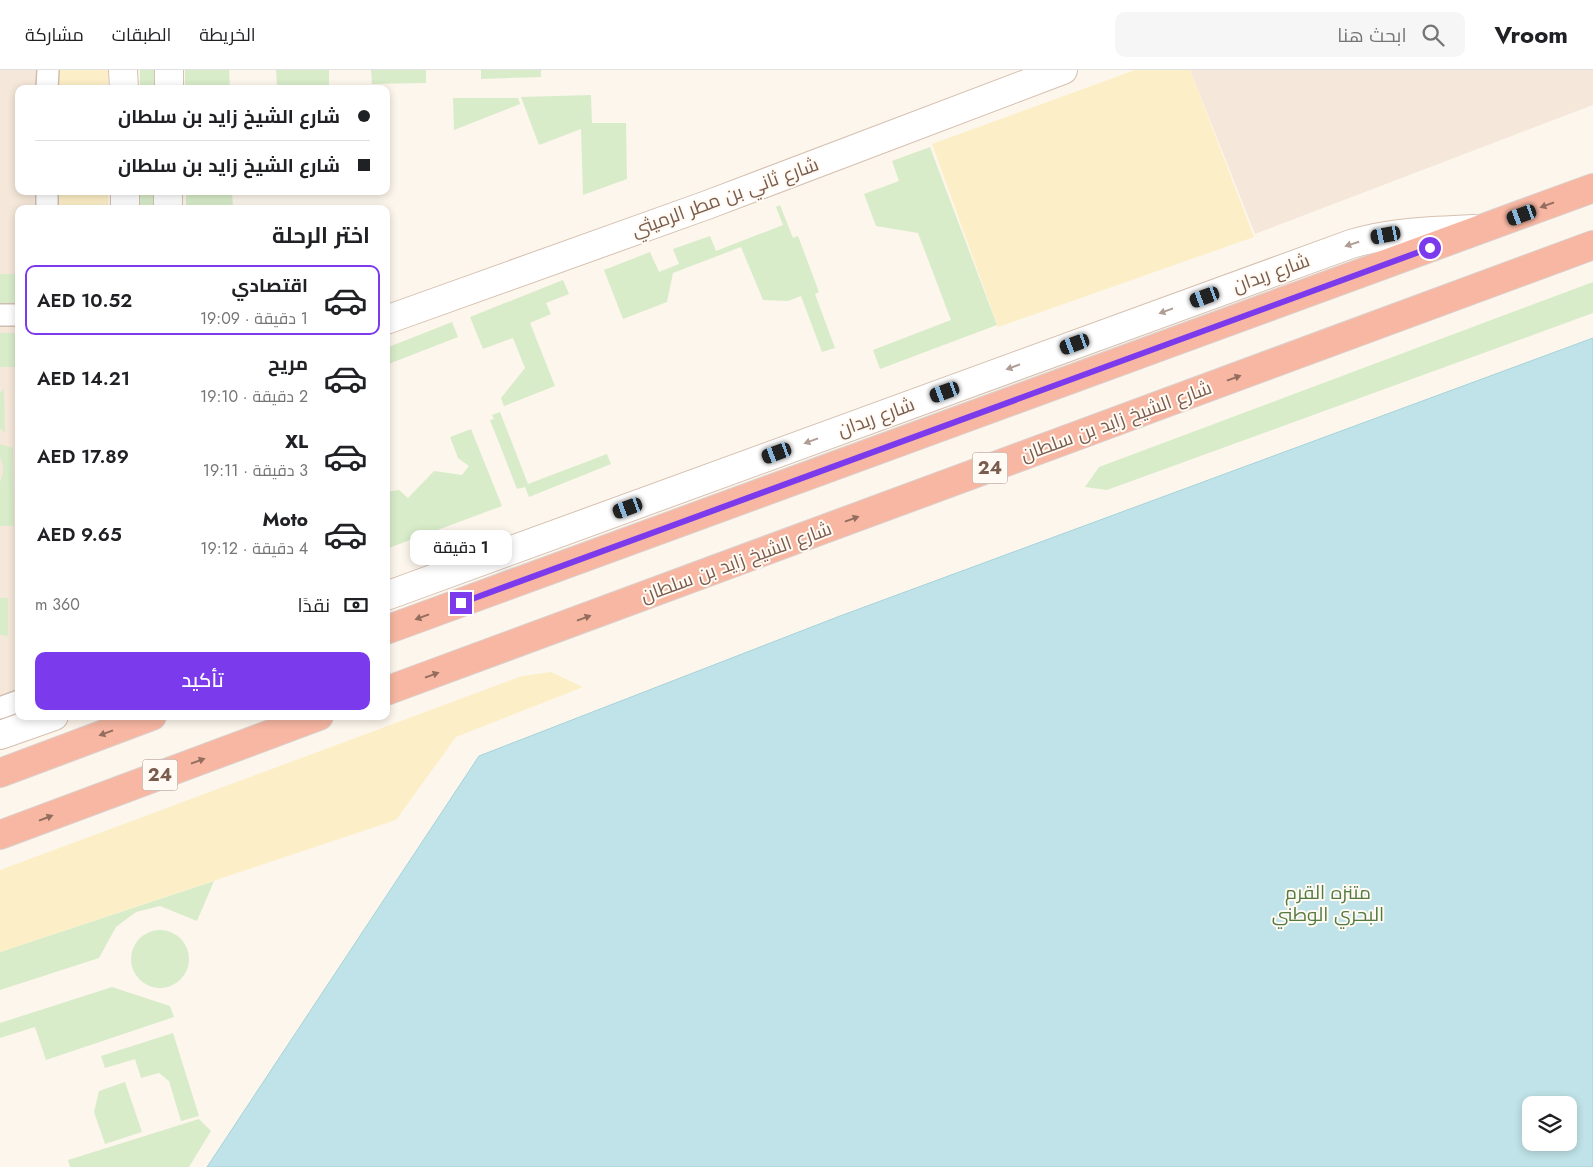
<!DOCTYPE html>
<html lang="ar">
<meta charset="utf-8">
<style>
body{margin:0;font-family:Jost,Cairo,sans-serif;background:#f6f6f6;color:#202124;direction:rtl;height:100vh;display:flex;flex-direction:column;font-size:19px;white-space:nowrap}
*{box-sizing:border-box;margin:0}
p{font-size:16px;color:#757577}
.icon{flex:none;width:28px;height:28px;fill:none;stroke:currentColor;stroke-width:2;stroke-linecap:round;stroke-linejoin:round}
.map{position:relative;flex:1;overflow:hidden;direction:ltr}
.side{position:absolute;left:15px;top:135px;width:375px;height:515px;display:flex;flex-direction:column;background:#fff;border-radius:10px;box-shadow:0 2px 8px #0003;direction:rtl}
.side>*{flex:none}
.top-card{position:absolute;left:15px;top:15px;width:375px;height:110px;border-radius:10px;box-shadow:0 2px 8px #0003;direction:rtl;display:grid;align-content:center;height:110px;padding:0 20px;background:#fff}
.fabs{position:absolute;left:1522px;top:1026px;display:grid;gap:10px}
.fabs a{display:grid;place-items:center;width:55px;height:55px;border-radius:10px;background:#fff;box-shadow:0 2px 8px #0003;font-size:25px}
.end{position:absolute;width:22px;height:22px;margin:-11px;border:6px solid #7c3aed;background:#fff;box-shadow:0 0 0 2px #fff}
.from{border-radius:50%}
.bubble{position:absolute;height:35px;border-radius:10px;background:#fff;box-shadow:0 2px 8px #0003;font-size:16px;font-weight:600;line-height:35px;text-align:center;direction:rtl}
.car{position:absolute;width:15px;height:30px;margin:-15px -8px;border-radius:6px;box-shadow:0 0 4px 1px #0007;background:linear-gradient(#222 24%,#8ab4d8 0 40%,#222 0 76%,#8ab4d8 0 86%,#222 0)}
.top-card b{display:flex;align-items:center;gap:18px;height:48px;font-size:19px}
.top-card b+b{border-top:1px solid #e0e0e0}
.top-card i{width:12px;height:12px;background:#202124}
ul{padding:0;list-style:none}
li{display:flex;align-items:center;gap:15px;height:70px;margin:0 10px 8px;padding:0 10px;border:2px solid transparent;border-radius:10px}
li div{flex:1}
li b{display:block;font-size:19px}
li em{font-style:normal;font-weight:600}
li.selected{border-color:#7c3aed}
li>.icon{width:45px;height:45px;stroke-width:1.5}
h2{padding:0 20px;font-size:22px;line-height:60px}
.pay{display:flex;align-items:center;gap:12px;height:55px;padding:0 20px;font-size:19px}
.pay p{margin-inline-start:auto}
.primary-button{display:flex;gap:10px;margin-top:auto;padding:10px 20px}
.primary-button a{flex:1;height:58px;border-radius:10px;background:#7c3aed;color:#fff;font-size:20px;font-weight:600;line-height:58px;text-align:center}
header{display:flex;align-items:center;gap:30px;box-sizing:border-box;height:70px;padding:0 25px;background:#fff;border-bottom:1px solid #e0e0e0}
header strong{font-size:24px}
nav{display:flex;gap:28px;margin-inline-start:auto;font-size:18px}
.search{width:350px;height:45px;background:#f6f6f6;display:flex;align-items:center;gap:12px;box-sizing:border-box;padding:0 18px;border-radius:10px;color:#757577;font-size:19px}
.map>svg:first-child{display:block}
.residential{fill:#f5e8da}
.green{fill:#d8ecc9}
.sand{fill:#fcefc7}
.water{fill:#bfe3e8;stroke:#a5d3da;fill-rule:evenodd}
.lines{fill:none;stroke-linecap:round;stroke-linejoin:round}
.street-casing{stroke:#d1beb0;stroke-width:24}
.secondary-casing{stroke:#d6c0b0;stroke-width:30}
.highway-casing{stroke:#dad1cd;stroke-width:30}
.street{stroke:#fff;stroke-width:21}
.secondary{stroke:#fff;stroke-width:28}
.highway{stroke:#f7b7a3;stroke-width:28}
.oneway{fill:#936e5e}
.oneway2{fill:#af9d94}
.route{stroke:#7c3aed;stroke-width:6}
.labels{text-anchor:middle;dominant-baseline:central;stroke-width:4;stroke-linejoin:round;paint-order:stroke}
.shield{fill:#fffaf3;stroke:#a28b7f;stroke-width:1}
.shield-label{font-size:18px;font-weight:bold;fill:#7a5c4d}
.street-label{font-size:19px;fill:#7a5c4d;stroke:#fffaf3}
.park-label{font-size:19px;fill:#537a41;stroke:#fffaf3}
</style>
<header>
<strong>Vroom</strong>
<div class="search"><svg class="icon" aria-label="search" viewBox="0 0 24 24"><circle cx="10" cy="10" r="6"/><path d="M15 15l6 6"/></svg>ابحث هنا</div>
<nav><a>الخريطة</a><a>الطبقات</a><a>مشاركة</a></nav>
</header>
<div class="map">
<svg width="1593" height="1097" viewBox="0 0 1593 1097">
<rect width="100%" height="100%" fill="#fdf6ec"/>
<!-- residential -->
<path class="residential" d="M0,0H104L105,19H19V121H107V139H19V628L0,635Z
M1190,0H1593V35L1255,164Z"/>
<!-- green -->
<path class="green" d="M140,0H160V19H140Z
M185,0H229L230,19H185Z
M276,0H329V15H277Z
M371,0H426V13L372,14Z
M481,0H541V7L481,9Z
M591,25L592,53H626L627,109L583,125L581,59L539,75L521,27Z
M453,28H518L520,34L454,60Z
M930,77L997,255L880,299L873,280L951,250L918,163L876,156L864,124L899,111L892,91Z
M140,121H160V139H140Z
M186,121H232L233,139H186Z
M780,135L793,168L798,166L819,222L815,224L835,278L822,282L801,226L788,231L763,230L741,177L673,203L667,232L623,249L604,200L650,182L659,202L679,194L673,179L710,166L716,181L783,155L776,137Z
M0,204H19V235L0,234Z
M563,210L569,224L546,233L551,244L530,253L555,316L504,336L501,328L525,298L513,268L483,279L470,247Z
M1593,212V243L1107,420L1085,417L1099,397Z
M452,252L458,267L386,295V278Z
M0,263H19V297H0Z
M4,319L5,363L0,358V323Z
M500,342L528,414L607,384L611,394L529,427L525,417L517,419L490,350L494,349L492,345Z
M471,359L502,436L386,479V422L399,420L408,428L434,401L462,405L469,396L458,388L450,367Z
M0,374L13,378L14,456H0V412L3,403V396L0,387Z
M0,528H8V566L0,565Z
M214,811L197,851L160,836L136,842L116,857L99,888L0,920V882Z
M131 889a29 29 0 1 1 58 0a29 29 0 1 1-58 0Z
M112,917L170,936L174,947L46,990L35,957L0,968V953Z
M173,963L199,1046L181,1051L169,1011L159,1003L141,1008L135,989L105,998L101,986Z
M125,1012L142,1062L105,1074L94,1042L99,1021Z
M199,1049L211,1061L189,1097H70L68,1090Z"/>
<!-- sand -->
<path class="sand" d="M58,0H108V19H58Z
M1135,0H1190L1254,167L998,257L932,74Z
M58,121H108V139H58Z
M551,602L583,617L456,667L396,750L0,882V800L522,606Z"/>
<!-- water -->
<path class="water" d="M1593,268V1097H207L479,686L840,546ZM1531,1035H1569V1072H1531Z"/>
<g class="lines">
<defs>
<path id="street" d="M47,19L48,0
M47,139V121
M0,245H19
M0,638L19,631"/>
<path id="secondary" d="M123,0L124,19
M169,19V0
M125,121V139
M168,139V121
M386,250L707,135L1063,0
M386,526L1351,174C1391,162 1431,161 1473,159
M0,665L54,646"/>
<path id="highway" d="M386,560L1593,118
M386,621L1593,175
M0,703L152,646
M0,765L319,646"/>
</defs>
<!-- street casing -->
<use href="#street" class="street-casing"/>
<!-- secondary casing -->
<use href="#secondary" class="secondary-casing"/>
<!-- highway casing -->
<use href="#highway" class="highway-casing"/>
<!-- street -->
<use href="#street" class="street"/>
<!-- secondary -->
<use href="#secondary" class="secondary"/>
<!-- highway -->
<use href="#highway" class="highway"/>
</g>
<!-- one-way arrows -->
<defs><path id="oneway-solid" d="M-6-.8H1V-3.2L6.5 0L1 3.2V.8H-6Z" transform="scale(1.25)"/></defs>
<g class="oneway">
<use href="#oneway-solid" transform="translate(1547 135) rotate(160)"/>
<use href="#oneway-solid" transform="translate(1234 308) rotate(-20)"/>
<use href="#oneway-solid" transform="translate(852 449) rotate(-20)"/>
<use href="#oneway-solid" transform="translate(422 547) rotate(160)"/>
<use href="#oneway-solid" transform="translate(584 548) rotate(-20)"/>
<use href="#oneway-solid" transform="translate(432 605) rotate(-20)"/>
<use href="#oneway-solid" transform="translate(106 663) rotate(160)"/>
<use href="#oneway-solid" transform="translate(198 691) rotate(-20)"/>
<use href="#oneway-solid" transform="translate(46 748) rotate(-21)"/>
</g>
<g class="oneway2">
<use href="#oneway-solid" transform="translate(1352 174) rotate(163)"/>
<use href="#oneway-solid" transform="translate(1166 241) rotate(160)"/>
<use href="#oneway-solid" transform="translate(1013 297) rotate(160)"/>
<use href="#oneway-solid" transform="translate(811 371) rotate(160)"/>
</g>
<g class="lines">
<!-- route -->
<path class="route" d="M461,533L1430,178"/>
</g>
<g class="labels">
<!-- shield labels -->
<g class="shield">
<rect x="972.5" y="382.5" width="35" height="31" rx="4"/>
<rect x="142.5" y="689.5" width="35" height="31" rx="4"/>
</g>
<g class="shield-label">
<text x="990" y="398">24</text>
<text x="160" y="705">24</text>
</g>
<!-- street labels -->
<g class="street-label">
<text transform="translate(725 127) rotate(-20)">شارع ثاني بن مطر الرميثي</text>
<text transform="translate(1271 203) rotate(-20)">شارع ربدان</text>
<text transform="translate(876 347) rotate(-20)">شارع ربدان</text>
<text transform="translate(1116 351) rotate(-20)">شارع الشيخ زايد بن سلطان</text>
<text transform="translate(736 492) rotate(-20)">شارع الشيخ زايد بن سلطان</text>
</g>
<!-- park labels -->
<g class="park-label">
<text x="1328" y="822">متنزه القرم<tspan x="1328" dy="22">البحري الوطني</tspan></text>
</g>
</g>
</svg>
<div class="fabs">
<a><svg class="icon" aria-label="layers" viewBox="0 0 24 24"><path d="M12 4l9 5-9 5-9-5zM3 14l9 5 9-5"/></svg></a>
</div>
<i class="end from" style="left:1430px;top:178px"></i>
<i class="end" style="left:461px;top:533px"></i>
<div class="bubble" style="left:410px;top:460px;width:102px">1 دقيقة</div>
<i class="car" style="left:1522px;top:145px;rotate:250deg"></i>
<i class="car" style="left:1386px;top:165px;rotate:259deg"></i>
<i class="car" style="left:1205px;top:227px;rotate:250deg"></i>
<i class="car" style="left:1075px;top:274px;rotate:250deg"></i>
<i class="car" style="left:945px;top:322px;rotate:250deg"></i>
<i class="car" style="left:777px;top:383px;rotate:250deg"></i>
<i class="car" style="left:628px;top:438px;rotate:250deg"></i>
<div class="top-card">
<b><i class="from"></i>شارع الشيخ زايد بن سلطان</b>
<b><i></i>شارع الشيخ زايد بن سلطان</b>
</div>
<section class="side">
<h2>اختر الرحلة</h2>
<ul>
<li class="selected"><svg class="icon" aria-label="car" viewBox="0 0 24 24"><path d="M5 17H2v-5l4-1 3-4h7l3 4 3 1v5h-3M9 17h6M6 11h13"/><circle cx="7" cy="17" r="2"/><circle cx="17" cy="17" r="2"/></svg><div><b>اقتصادي</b><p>1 دقيقة · 19:09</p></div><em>AED 10.52</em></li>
<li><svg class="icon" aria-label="car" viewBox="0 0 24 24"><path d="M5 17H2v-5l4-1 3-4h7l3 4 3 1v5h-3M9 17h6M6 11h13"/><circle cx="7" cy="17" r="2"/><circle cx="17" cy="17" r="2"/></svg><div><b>مريح</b><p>2 دقيقة · 19:10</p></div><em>AED 14.21</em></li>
<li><svg class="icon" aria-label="car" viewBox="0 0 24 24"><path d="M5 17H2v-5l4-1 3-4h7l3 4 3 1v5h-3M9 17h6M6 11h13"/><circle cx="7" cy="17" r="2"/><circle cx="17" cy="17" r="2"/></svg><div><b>XL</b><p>3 دقيقة · 19:11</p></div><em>AED 17.89</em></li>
<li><svg class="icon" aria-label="car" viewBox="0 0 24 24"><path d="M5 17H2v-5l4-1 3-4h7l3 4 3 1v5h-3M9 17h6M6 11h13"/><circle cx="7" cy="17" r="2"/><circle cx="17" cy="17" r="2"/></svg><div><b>Moto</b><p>4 دقيقة · 19:12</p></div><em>AED 9.65</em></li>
</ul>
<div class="pay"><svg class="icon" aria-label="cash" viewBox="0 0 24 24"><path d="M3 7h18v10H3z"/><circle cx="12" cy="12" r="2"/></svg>نقدًا<p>360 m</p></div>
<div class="primary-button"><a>تأكيد</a></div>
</section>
</div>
